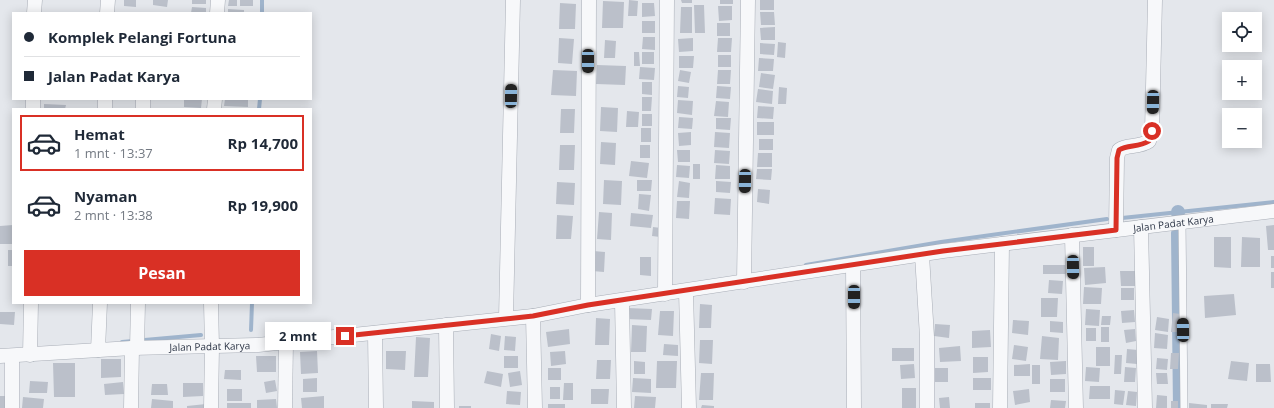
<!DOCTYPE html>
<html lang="id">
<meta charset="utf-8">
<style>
body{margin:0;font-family:"Open Sans",sans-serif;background:#f6f6f7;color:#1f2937;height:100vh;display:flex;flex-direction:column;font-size:15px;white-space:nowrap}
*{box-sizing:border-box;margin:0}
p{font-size:13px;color:#747a83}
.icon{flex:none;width:22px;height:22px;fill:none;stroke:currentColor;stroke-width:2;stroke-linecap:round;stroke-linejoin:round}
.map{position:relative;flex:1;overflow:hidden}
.panel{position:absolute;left:12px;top:108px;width:300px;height:196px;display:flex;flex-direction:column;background:#fff;border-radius:0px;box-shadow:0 2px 10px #0003}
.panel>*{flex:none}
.guide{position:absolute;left:12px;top:12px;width:300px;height:88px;border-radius:0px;box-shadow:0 2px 10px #0003;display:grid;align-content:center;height:88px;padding:0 12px;background:#fff}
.controls{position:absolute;left:1222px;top:12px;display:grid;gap:8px}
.controls a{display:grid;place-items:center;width:40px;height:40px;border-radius:0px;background:#fff;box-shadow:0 2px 10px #0003;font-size:20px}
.end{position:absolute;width:18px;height:18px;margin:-9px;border:5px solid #d93025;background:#fff;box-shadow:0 0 0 2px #fff}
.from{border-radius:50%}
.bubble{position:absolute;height:28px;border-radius:0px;background:#fff;box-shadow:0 2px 10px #0003;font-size:13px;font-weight:700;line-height:28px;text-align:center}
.car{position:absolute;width:12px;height:24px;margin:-12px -6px;border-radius:5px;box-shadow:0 0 3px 1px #0007;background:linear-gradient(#222 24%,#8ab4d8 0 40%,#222 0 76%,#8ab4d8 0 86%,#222 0)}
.guide b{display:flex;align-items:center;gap:14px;height:38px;font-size:15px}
.guide b+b{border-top:1px solid #e0e1e3}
.guide i{width:10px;height:10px;background:#1f2937}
ul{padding:7px 0 0;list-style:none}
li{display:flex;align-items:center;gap:12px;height:56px;margin:0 8px 6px;padding:0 4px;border:2px solid transparent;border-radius:0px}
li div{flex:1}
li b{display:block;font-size:15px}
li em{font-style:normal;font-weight:700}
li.on{border-color:#d93025}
li>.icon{width:36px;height:36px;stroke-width:1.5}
.button{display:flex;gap:8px;margin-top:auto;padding:8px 12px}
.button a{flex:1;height:46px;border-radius:0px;background:#d93025;color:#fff;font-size:16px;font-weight:700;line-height:46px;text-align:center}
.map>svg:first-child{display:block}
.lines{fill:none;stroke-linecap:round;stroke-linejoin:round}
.stream{stroke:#9fb4cc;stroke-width:4}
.canal{stroke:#9fb4cc;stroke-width:14}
.building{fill:#bbc0ca}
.lane-casing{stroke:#a9aeb7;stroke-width:8}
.street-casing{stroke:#a9aeb7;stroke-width:15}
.lane{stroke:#f7f8fa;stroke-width:7}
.street{stroke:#f7f8fa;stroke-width:14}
.route{stroke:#d93025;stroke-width:5}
.labels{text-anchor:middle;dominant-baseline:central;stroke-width:3.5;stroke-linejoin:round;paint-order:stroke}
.street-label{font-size:10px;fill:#2b3445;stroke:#f4f6f9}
</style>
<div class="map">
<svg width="1274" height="408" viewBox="0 0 1274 408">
<rect width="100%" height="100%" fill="#e4e7ec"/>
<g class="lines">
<!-- stream -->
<path class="stream" d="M262,13V0
M259,109L260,99
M1122,218L1274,202
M806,265L941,242L1107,219
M251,330L252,303
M122,342L201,335"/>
<!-- canal -->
<path class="canal" d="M1178,212V213
M1178,233L1180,408"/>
</g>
<!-- building -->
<path class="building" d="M124,0H136V7L124,6Z
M153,0H168L167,7L153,5Z
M192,0H206V4H192Z
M229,0H237V6H228Z
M240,0H253V6H240Z
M629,0L638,1L637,16H628Z
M681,0H692V3H682Z
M720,0H733V4H720Z
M760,0H774V10H760Z
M603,1L624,2L623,28H602Z
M560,3L576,4L575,29H559Z
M642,3H654L655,16L642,17Z
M694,5H704L705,33H695Z
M718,6H732V20L719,21Z
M192,7L206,8V13H191Z
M681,7H692V33H680Z
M228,9L244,10V13H228Z
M760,12H774L775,25H761Z
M642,21H655V33H642Z
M717,23H730V36H717Z
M775,27V40H761L760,28Z
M643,37H655V50L642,49Z
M559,38L574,39L572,64L558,63Z
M693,38V51L679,52L678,39Z
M718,38H732L731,52H717Z
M605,40L616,41L615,58H604Z
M778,42L786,43L785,58L777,57Z
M760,43L775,44L774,55L760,54Z
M634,52H639L640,66H634Z
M642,52H654V64H642Z
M718,55H731V67H718Z
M679,56H694L693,68H679Z
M759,58L774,59L773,71H758Z
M597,65L626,66L625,85L596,84Z
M640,67L655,68L654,80L639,79Z
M553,70L577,71L576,96L551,95Z
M680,70L691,72L689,83L678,81Z
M718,70H731L730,84H717Z
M761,73L775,75L773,89L759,87Z
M642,82H652V95L642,94Z
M678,86L689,87L688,98L677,97Z
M717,86L731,87L730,99L716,98Z
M779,87L787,88L786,104H778Z
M758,89L773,91L772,104L756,102Z
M642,97H652L651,111H642Z
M184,99H202L201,108L184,107Z
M225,99H248V107L224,106Z
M678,100L693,101L692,115L677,113Z
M716,101L729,102L728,117L714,116Z
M44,104L66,105L65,109H44Z
M758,106L774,107L773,119L757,118Z
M601,107L618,108L617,132L600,131Z
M561,109H575L574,133H560Z
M627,111L639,112L638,127H626Z
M642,114H652V126H642Z
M679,117L693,118L692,129L678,128Z
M716,118H731L730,130L716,129Z
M757,122H774V135H757Z
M641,128H651V142H641Z
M691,132V145L679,146L678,133Z
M715,132L730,133L729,148L714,147Z
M759,139H773V150H759Z
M601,142L616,143L615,165L600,164Z
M560,145H575L574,170H559Z
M640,145H650V158H640Z
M677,150H690V162H678Z
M715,150L730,151L729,164L714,163Z
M758,153H772V167H757Z
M631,161L649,163L647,178L629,176Z
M693,164H700V179H693Z
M677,165L690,166L689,178L676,177Z
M716,165L730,166V179H715Z
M757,169H772L771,180L756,179Z
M604,180L622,181L621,205L603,204Z
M637,180H652L651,191H637Z
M679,181L690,183L689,198L677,197Z
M716,181L731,182L730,193L716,192Z
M557,182L575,183L574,205L556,204Z
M758,189L770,190L769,204L757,202Z
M639,194L651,195L649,211L638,209Z
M715,198L731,199L730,215L714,214Z
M677,201H690L689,219L676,218Z
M599,212L612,213L611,240L597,239Z
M631,213L653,215L651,228L630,226Z
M557,215L573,216L571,239H556Z
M13,225V244H0V226Z
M1274,225V250H1268L1266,226Z
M653,227L661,228L660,237L652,236Z
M1214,237H1231V268L1214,267Z
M1242,237L1260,238V267H1241Z
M1083,247H1094V266H1083Z
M8,250H13V266H8Z
M593,251L605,252L604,272L592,271Z
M1271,256H1274V268H1271Z
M640,257H651V276L640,275Z
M1043,265H1066V274H1043Z
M1105,267L1106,283L1085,285L1084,268Z
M1120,271H1135V286H1121Z
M1271,272H1274V288H1271Z
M1049,280L1063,281L1062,294L1048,293Z
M1084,287L1102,288L1101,304H1083Z
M1121,288H1134V300H1121Z
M1234,294L1236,315L1205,318L1204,296Z
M1041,298H1058L1057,317H1041Z
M700,304L712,305L711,328H699Z
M627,308L652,309L651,320L626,319Z
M1086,309L1100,310L1099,326L1085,325Z
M1134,310L1135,322L1122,323L1121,311Z
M660,311H674L673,336L658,335Z
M0,312H15L14,325L0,324Z
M1173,313L1180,314L1179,332H1171Z
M1102,316H1111L1110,325H1101Z
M1157,317L1169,319L1168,332L1155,330Z
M596,318L610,319L609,345H595Z
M1013,320L1029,321L1028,335L1012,333Z
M1050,321L1063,322V333L1050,332Z
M935,324L950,325L949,338L934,336Z
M632,325L647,326L646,352H631Z
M1101,327H1109V342H1101Z
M1086,328H1096V341H1086Z
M569,329L570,344L548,347L546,332Z
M1135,329L1136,341L1126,343L1124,330Z
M990,330L991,347L972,348V331Z
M1155,333L1168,335L1167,349L1154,348Z
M491,334L501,336L499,351L489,349Z
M505,336L516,337L515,351L504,350Z
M1042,336L1059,338L1058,360L1040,359Z
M416,337L430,338L428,377H414Z
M700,340H713L712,364L699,363Z
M664,344L678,345V356L663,355Z
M1014,345L1028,347L1026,361L1012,359Z
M960,346L961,361L940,362L939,348Z
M1096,347H1110V366H1096Z
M892,348H914V361H892Z
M1127,349L1138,350L1137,364L1126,363Z
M317,351L318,373L301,374L300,352Z
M386,351H406L405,370L386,369Z
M565,351L566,364L551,366L550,352Z
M1171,353H1179L1178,369H1170Z
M1115,355H1122L1121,374H1114Z
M256,356H276V372H257Z
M504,356H518V368H504Z
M973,357H988V372L973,373Z
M1157,358L1168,359L1167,370L1156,369Z
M101,359H121V377L101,378Z
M597,360H611L610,379H596Z
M634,361L645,362V374H634Z
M657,361H677L676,388H656Z
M1066,361V374L1051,375L1050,362Z
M1231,361L1249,363L1247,381L1228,379Z
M53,363H75V397H54Z
M914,364L915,378L901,379L900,365Z
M1030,364V376H1014V365Z
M1256,364H1270L1271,382H1256Z
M1032,365H1040V384H1032Z
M1086,367L1100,368L1099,382L1085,381Z
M1125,367L1136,368L1135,382H1124Z
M548,368H561V380H548Z
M935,368H948V382H935Z
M225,370H241V380L224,379Z
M487,371L503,374L501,387L484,383Z
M520,371L522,385L510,387L508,373Z
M701,373H714L713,400H699Z
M1156,373H1167L1168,384H1157Z
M317,378V392H303V379Z
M633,378L651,379V393L632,392Z
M973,378H991V390H973Z
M1050,379H1065V392H1050Z
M275,380L277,391L266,393L264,382Z
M30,381L48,382L47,393H29Z
M123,382L124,394L105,395L104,384Z
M183,383H203V396L183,397Z
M564,383H573V400H563Z
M152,384H167L168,395H151Z
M1090,386H1110V399H1089Z
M550,387H560V399H550Z
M902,388H916V408H902Z
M227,389H242V401H227Z
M591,389H609L608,404H591Z
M1029,389L1030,402L1015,405L1013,391Z
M1115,390L1125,391L1123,405L1114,404Z
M507,391L521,392L520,405L506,404Z
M1128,391L1137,392L1136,406L1126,405Z
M1157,395L1167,396V408H1156Z
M0,396H6V408H0Z
M324,396V408H302L301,398Z
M635,396L656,397L655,408H634Z
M23,397L44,399L43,408H22Z
M949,397L950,408H940L939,398Z
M152,399L173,401V408H151Z
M276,399L277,408H257V400Z
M1051,400L1066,401L1065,408H1050Z
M412,401L434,402V408H412Z
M1171,401H1178V408H1171Z
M227,403H251V408H227Z
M975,403H990V408H975Z
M1189,403L1207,405V408H1189Z
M206,404V408H187V406Z
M548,404H565V408H548Z
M1211,404H1228L1227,408H1211Z
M702,405L714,406V408H701Z
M459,406H471V408H459Z"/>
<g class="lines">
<defs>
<path id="lane" d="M1182,222L1184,408"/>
<g id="street">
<path d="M34,13L35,0"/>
<path d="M107,13L108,0"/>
<path d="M217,13L218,0"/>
<path d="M33,109V99"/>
<path d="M105,109V99"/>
<path d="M143,109V99"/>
<path d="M214,109L215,99"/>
<path d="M1141,227L1145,408"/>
<path d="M1116,230L1117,158L1119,150C1127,144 1139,148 1149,141L1152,131L1155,0"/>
<path d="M1072,235L1076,408"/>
<path d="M922,255L927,337V408"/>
<path d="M853,265L854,408"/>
<path d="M744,282L748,0"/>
<path d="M686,291L689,408"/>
<path d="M665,294L667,0"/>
<path d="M622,301L624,408"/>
<path d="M211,303L212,347L211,408"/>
<path d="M588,305L589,0"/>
<path d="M533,316L535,408"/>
<path d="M506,318L513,0"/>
<path d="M446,325L447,408"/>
<path d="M375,333L376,408"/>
<path d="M137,348L138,303"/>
<path d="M98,350L100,303"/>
<path d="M30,355L31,303"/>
<path id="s1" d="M0,356L132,348L258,345L533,316L588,305L943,251L1274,211"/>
<path d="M12,408V356"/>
<path d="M131,408L132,348"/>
<path d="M285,408L286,342"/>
<path d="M1000,408L1002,244"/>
</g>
</defs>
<!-- lane casing -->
<use href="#lane" class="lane-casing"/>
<!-- street casing -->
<use href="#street" class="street-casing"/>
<!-- lane -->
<use href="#lane" class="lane"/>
<!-- street -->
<use href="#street" class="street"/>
</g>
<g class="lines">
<!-- route -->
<path class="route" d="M345,336L533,316L588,305L943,251L1116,230L1117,158L1119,150C1128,144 1138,148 1149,141L1152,131"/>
</g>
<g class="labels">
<!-- street labels -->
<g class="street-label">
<text stroke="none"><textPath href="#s1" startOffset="1182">Jalan Padat Karya</textPath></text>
<text stroke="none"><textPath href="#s1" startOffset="210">Jalan Padat Karya</textPath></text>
</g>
</g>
</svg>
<div class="controls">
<a><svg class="icon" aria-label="locate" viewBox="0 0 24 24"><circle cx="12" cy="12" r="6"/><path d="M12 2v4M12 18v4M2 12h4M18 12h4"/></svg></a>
<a>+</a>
<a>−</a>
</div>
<i class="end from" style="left:1152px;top:131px"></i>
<i class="end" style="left:345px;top:336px"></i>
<div class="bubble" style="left:265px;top:322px;width:66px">2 mnt</div>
<i class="car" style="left:588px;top:61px;rotate:180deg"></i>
<i class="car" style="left:511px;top:96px;rotate:1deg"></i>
<i class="car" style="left:1153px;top:102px;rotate:181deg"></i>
<i class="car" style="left:745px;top:181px;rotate:181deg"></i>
<i class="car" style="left:1073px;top:267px;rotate:179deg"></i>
<i class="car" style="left:854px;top:297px;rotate:180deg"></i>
<i class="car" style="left:1183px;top:330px;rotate:359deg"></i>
<div class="guide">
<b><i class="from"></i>Komplek Pelangi Fortuna</b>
<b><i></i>Jalan Padat Karya</b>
</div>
<section class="panel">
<ul>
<li class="on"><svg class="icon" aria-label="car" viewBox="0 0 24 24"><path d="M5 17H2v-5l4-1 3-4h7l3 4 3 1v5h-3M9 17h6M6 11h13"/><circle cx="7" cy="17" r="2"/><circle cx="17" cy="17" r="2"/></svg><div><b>Hemat</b><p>1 mnt · 13:37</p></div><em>Rp 14,700</em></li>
<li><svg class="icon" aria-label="car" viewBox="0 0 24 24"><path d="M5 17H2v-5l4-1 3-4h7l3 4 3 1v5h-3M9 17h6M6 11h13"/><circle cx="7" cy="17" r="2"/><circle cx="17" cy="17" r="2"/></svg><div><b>Nyaman</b><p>2 mnt · 13:38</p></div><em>Rp 19,900</em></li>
</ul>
<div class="button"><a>Pesan</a></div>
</section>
</div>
